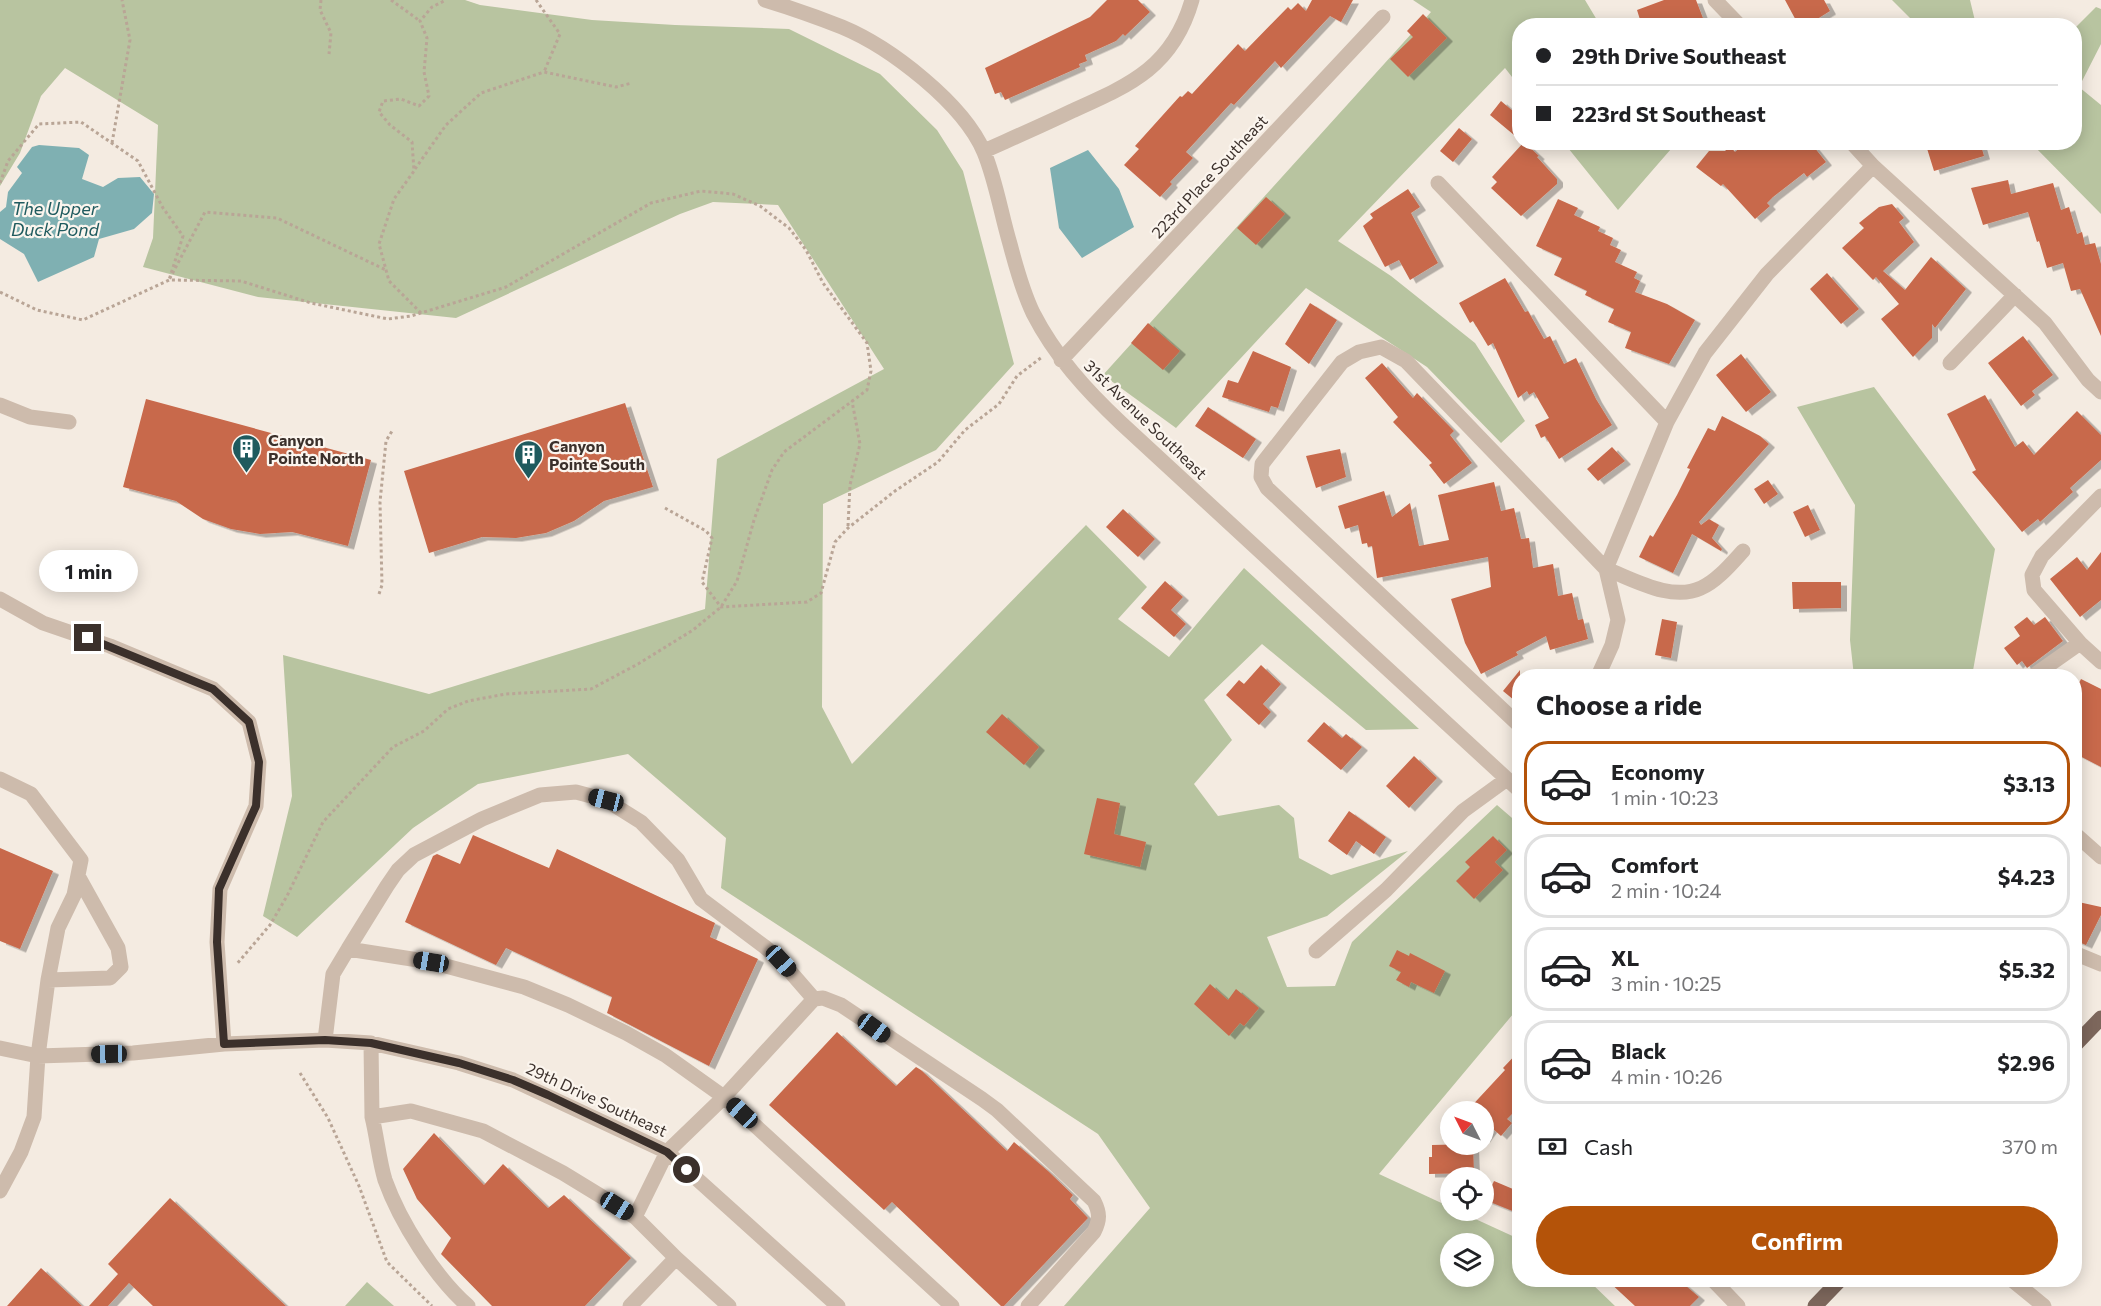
<!DOCTYPE html>
<meta charset="utf-8">
<style>
body{margin:0;font-family:Commissioner,sans-serif;background:#f6f6f6;color:#202124;height:100vh;display:flex;flex-direction:column;font-size:22px;white-space:nowrap}
*{box-sizing:border-box;margin:0}
p{font-size:20px;color:#757577}
.icon{flex:none;width:33px;height:33px;fill:none;stroke:currentColor;stroke-width:2;stroke-linecap:round;stroke-linejoin:round}
.map{position:relative;flex:1;overflow:hidden}
.drawer{position:absolute;left:1512px;top:669px;width:570px;height:618px;display:flex;flex-direction:column;background:#fff;border-radius:24px;box-shadow:0 3px 15px #0003}
.drawer>*{flex:none}
.banner{position:absolute;left:1512px;top:18px;width:570px;height:132px;border-radius:24px;box-shadow:0 3px 15px #0003;display:grid;align-content:center;height:132px;padding:0 24px;background:#fff}
.needle{width:39px;rotate:312deg}
.buttons{position:absolute;left:1440px;top:1101px;display:grid;gap:12px}
.buttons a{display:grid;place-items:center;width:54px;height:54px;border-radius:50%;background:#fff;box-shadow:0 3px 15px #0003;font-size:30px}
.end{position:absolute;width:27px;height:27px;margin:-14px;border:8px solid #3b302b;background:#fff;box-shadow:0 0 0 3px #fff}
.from{border-radius:50%}
.bubble{position:absolute;height:42px;border-radius:21px;background:#fff;box-shadow:0 3px 15px #0003;font-size:20px;font-weight:700;line-height:42px;text-align:center}
.car{position:absolute;width:18px;height:36px;margin:-18px -9px;border-radius:8px;box-shadow:0 0 4px 2px #0007;background:linear-gradient(#222 24%,#8ab4d8 0 40%,#222 0 76%,#8ab4d8 0 86%,#222 0)}
.banner b{display:flex;align-items:center;gap:21px;height:57px;font-size:22px}
.banner b+b{border-top:2px solid #e0e0e0}
.banner i{width:15px;height:15px;background:#202124}
ul{padding:0;list-style:none}
li{display:flex;align-items:center;gap:18px;height:84px;margin:0 12px 9px;padding:0 12px;border:3px solid #e0e0e0;border-radius:24px}
li div{flex:1}
li b{display:block;font-size:22px}
li em{font-style:normal;font-weight:700}
li.current{border-color:#b45309}
li>.icon{width:54px;height:54px;stroke-width:1.5}
h2{padding:0 24px;font-size:27px;line-height:72px}
.pay{display:flex;align-items:center;gap:15px;height:66px;padding:0 24px;font-size:22px}
.pay p{margin-inline-start:auto}
.action{display:flex;gap:12px;margin-top:auto;padding:12px 24px}
.action a{flex:1;height:69px;border-radius:36px;background:#b45309;color:#fff;font-size:24px;font-weight:700;line-height:69px;text-align:center}
.map>svg:first-child{display:block}
.green{fill:#b8c4a0;fill-rule:evenodd}
.water{fill:#7fb0b2}
.building{fill:#c8694b;filter:url(#shadow)}
.lines{fill:none;stroke-linecap:round;stroke-linejoin:round}
.path{stroke:#b9a596;stroke-width:3;stroke-dasharray:3 3;stroke-linecap:butt}
.minor{stroke:#cdbbac;stroke-width:15}
.major{stroke:#7d675c;stroke-width:15}
.route{stroke:#3b302b;stroke-width:8}
.labels{text-anchor:middle;dominant-baseline:central;stroke-width:4.5;stroke-linejoin:round;paint-order:stroke}
.street-label{font-size:16px;fill:#3b302b;stroke:#fbf5ee}
.poi-label{font-size:16px;font-weight:bold;fill:#3b302b;stroke:#fbf5ee;text-anchor:start}
.water-label{font-size:18px;font-style:italic;fill:#1f5a5e;stroke:#fbf5ee}
</style>
<div class="map">
<svg width="2101" height="1306" viewBox="0 0 2101 1306">
<defs>
<filter id="shadow"><feDropShadow dx="6" dy="3.5" stdDeviation="0" flood-color="#0004"/></filter>
</defs>
<rect width="100%" height="100%" fill="#f4ebe1"/>
<!-- green -->
<path class="green" d="M0,0H465L480,5L592,20L675,25L789,29L880,74L937,130L963,171L1014,364L936,450L823,504L822,707L852,764L1086,525L1147,587L1118,619L1169,657L1244,568L1419,729L1366,730L1262,644L1204,700L1232,740L1194,784L1218,816L1279,805L1294,818L1299,858L1331,875L1408,851L1327,916L1267,937L1287,987L1335,986L1352,942L1497,805L1519,824V1007L1379,1174L1450,1207V1210L1458,1211L1519,1239L1520,1280H1588L1615,1306H1064L1150,1208L1098,1134L721,888L726,838L628,754L478,784L413,828L297,937L263,916L292,796L283,655L429,694L705,609L717,459L884,369L778,205L713,202L680,214L456,318L258,297L143,267L153,238L158,125L65,68L41,96L20,153L0,186ZM1450,1244H1484V1276H1450Z
M1413,0H1585L1600,25L1520,26L1519,86L1505,68L1338,241L1391,276L1475,343L1525,421L1501,443L1427,367L1306,288L1176,428L1103,375L1431,12Z
M1892,0H1970L1976,25H1917Z
M2096,7L2101,9V44L2079,87L2101,105V214L2031,143L2074,142L2075,28Z
M1564,143H1667L1671,149L1618,210Z
M1874,387L1995,549L1972,676H1854L1850,640L1855,505L1797,407Z
M367,1282L394,1306H345Z"/>
<!-- water -->
<path class="water" d="M39,145L79,148L89,155L82,179L103,187L118,178L140,177L154,194L152,213L134,229L99,239L94,257L38,282L24,254L0,239V212L6,207L8,192L22,173L17,167L32,147Z
M1088,150L1119,189L1134,227L1082,258L1059,228L1050,168Z"/>
<!-- building -->
<path class="building" d="M1107,0H1138L1150,12L1125,36L1123,34L1116,41L1085,55L1087,61L1079,64L1080,67L1005,100L1001,92L995,94L985,68L1090,17Z
M1312,0H1353L1341,22L1330,16L1281,68L1275,61L1234,105L1231,103L1186,152L1193,158L1170,182L1172,184L1160,197L1124,165L1139,149L1135,146L1180,96L1182,97L1188,91L1192,94L1238,44L1245,51L1288,7L1291,10L1298,3L1306,11Z
M1664,0H1696L1706,26H1642L1637,10Z
M1785,0H1824L1830,11L1806,26H1799Z
M1423,14L1447,38L1408,77L1390,59L1413,37L1407,31Z
M1501,101L1520,117V140L1490,115Z
M1459,128L1472,139L1453,162L1440,151Z
M1524,142L1539,156L1537,157L1557,179V184L1521,216L1491,188L1497,182L1492,177Z
M1746,142H1810L1826,162L1807,177L1804,173L1773,197L1767,203L1770,206L1755,219L1723,184L1721,186L1696,167L1709,151H1725L1730,146L1735,152Z
M1925,142H1980L1984,156L1934,171Z
M2008,180L2011,194L2053,183L2061,210L2069,207L2077,234L2082,232L2085,245L2095,243L2101,264V336L2080,289L2071,291L2063,263L2047,268L2039,241L2037,242L2028,212L1983,225L1971,188Z
M1408,189L1420,207L1411,213L1438,263L1410,280L1399,260L1385,267L1363,226L1373,218L1370,214Z
M1266,197L1285,214L1256,245L1237,228Z
M1558,199L1578,208L1574,215L1600,227L1598,231L1613,238L1610,245L1621,250L1615,262L1637,272L1634,278L1640,281L1635,292L1667,304L1695,320L1669,364L1625,348L1631,332L1608,322L1614,309L1585,295L1587,291L1554,275L1562,258L1536,246Z
M1892,204L1904,218L1899,222L1914,242L1883,271L1905,290L1931,257L1966,289L1935,328L1932,324V338L1913,357L1881,319L1899,304L1876,277L1873,280L1842,248L1864,228L1859,223L1879,207Z
M1827,273L1859,309L1841,324L1810,289Z
M1505,278L1525,312L1528,311L1544,339L1550,336L1564,364L1576,358L1596,399L1612,425L1559,459L1545,436L1541,438L1535,425L1549,418L1534,392L1529,395L1527,391L1518,398L1493,343L1488,346L1473,321L1470,323L1459,303Z
M1310,303L1337,320L1309,364L1285,344Z
M1148,323L1180,351L1163,370L1131,343Z
M2023,336L2053,375L2032,391L2035,395L2021,406L1988,363Z
M1253,351L1291,367L1278,408L1271,406L1269,412L1222,397L1228,380L1238,383Z
M1741,354L1771,392L1746,412L1716,375Z
M1382,363L1413,398L1417,393L1454,431L1450,435L1472,463L1444,484L1429,465L1432,463L1393,422L1398,417L1365,378Z
M1985,395L2015,447L2023,441L2034,455L2077,411L2101,435V460L2070,488L2073,492L2040,522L2038,519L2022,532L1972,472L1976,470L1947,414Z
M146,399L371,460L348,546L292,532L260,534L231,529L203,519L176,501L123,487Z
M625,403L653,487L604,501L574,521L546,533L516,538L482,537L429,553L404,471Z
M1208,407L1256,439L1243,458L1195,426Z
M1722,416L1760,436L1769,444L1699,522L1701,525L1709,519L1719,525L1712,538L1722,549L1721,551L1692,534L1673,573L1639,557L1650,535L1653,537L1677,495L1690,469L1687,468L1708,428L1715,431Z
M1612,447L1625,461L1598,481L1587,469Z
M1340,449L1346,477L1316,488L1306,456Z
M1768,480L1778,494L1764,504L1754,489Z
M1494,482L1501,511L1514,508L1521,539L1529,538L1533,568L1553,564L1558,596L1572,593L1578,620L1583,619L1588,639L1550,650L1546,636L1516,652L1518,655L1481,674L1465,643L1451,599L1491,587L1488,557L1377,578L1372,546L1368,547L1367,543L1362,544L1358,525L1345,529L1338,506L1384,491L1392,517L1410,503L1419,546L1449,540L1438,495Z
M1808,505L1820,530L1805,537L1793,512Z
M1123,509L1155,539L1138,557L1106,527Z
M2101,552V600L2080,617L2050,579L2077,557L2087,570Z
M1165,581L1183,597L1171,610L1186,624L1174,637L1141,608Z
M1792,582H1841V608L1793,609Z
M2027,617L2034,625L2045,617L2063,641L2027,668L2022,661L2017,665L2004,648L2020,636L2014,627Z
M1662,619L1677,622L1671,658L1655,655Z
M1261,665L1281,684L1263,704L1271,712L1259,725L1226,695L1239,680L1244,684Z
M1520,670V705L1503,691Z
M2081,679L2101,689V767L2074,753V693Z
M1002,714L1039,747L1024,765L986,732Z
M1324,722L1342,738L1346,734L1362,747L1341,770L1307,741Z
M1414,756L1437,778L1409,808L1386,786Z
M1097,798L1120,803L1114,834L1146,842L1140,867L1084,854Z
M1349,811L1386,837L1374,854L1356,841L1347,855L1328,841Z
M473,835L549,868L557,849L715,923L710,937L758,959L709,1066L607,1013L612,997L506,948L496,965L405,922L433,856L437,854L460,864Z
M1493,836L1507,850L1495,862L1503,870L1474,899L1456,881L1470,867L1465,862Z
M0,848L53,871L20,949L0,941Z
M2074,901L2101,907V915L2086,945L2074,940Z
M1397,950L1409,956L1410,953L1445,971L1434,993L1411,982L1409,987L1396,980L1401,972L1389,966Z
M1210,984L1228,1000L1236,989L1259,1008L1244,1026L1240,1023L1229,1036L1194,1004Z
M837,1032L896,1086L916,1067L921,1070L1007,1151L1014,1142L1048,1171L1073,1195L1070,1199L1088,1218L1004,1306H1001L892,1202L884,1210L769,1105Z
M1520,1050V1106L1507,1119L1512,1123L1501,1136L1492,1128L1484,1139V1112H1466L1505,1070L1503,1068Z
M434,1133L484,1185L503,1164L548,1208L564,1195L631,1258L585,1306H492L441,1254L451,1238L417,1199L403,1169Z
M1473,1144L1474,1173L1429,1174V1157H1432V1145Z
M1494,1181L1520,1192V1214L1485,1200Z
M170,1198L286,1306H153L129,1283L108,1306H89L118,1274L108,1264Z
M41,1268L82,1306H7Z
M1607,1280H1679L1699,1297L1690,1306H1635Z"/>
<g class="lines">
<!-- path -->
<path class="path" d="M321,0L320,10L331,33L329,54
M391,0L420,21
M536,0L560,34L544,72
M112,143L130,40L122,0
M415,169L446,125L481,93L544,72L616,87L632,83
M0,183L8,161L39,124L81,122L138,161L163,208L183,236L169,280L205,212L277,218L386,270
M0,292L37,310L83,320L169,280L241,281L311,303L388,319L411,316L506,287L651,203L701,191L733,194L760,206L789,228L806,250L823,283L867,343L871,371L867,390L784,452L772,470L754,520L737,581L721,607L693,630L638,664L591,689L506,694L468,701L448,709L424,731L393,747L323,822L287,896L270,925L236,965
M421,313L389,281L379,244L394,199L414,171L412,142L390,125L379,112L383,101L401,99L419,106L429,96L424,72L427,38L420,21L432,7L446,0
M665,508L706,531L712,538L702,582L721,607L807,602L821,593L835,542L848,528L895,491L938,462L965,430L999,404L1017,376L1042,357
M848,526L850,485L860,444L852,401
M379,594L382,585L380,502L386,441L392,431
M300,1073L328,1118L359,1186L387,1262L432,1306"/>
<!-- minor -->
<path class="minor" d="M765,0C791,8 817,17 842,27C890,47 963,103 984,152C996,181 1001,214 1010,244C1016,267 1023,292 1033,313C1055,356 1086,390 1121,423L1520,791
M1715,0L1740,26
M1851,142L1873,166
M984,151C1013,138 1043,125 1072,111C1130,85 1173,67 1192,0
M1438,183L1667,422L1606,569L1406,361L1381,347L1359,352L1342,362L1262,464L1261,477L1267,488L1520,726
M1061,360L1383,17
M1950,363L2015,295
M0,405L30,417L69,422
M1667,422L1705,353L1767,274L1873,166L2045,323L2088,380L2101,392
M1606,569C1633,579 1671,602 1701,588C1717,581 1731,564 1743,551
M0,599L43,623L110,646L213,689L249,722L259,762L256,806L220,889L217,942L224,1044
M2080,643L2034,590L2032,575L2042,556L2101,496
M1598,676L1612,645L1618,620L1606,569
M2033,676L2080,643L2101,662
M0,779L31,794L81,860L74,895L58,928L48,980L38,1056L34,1117L21,1152L0,1191
M2074,833L2101,857
M348,949L387,886L398,870L414,855L482,819L540,795L576,792L606,800L641,822L678,860L701,899L765,947L781,961L814,999
M1316,951L1386,890L1463,811L1507,779
M2074,953L2101,964
M48,980L110,978L121,967L118,948L78,876
M325,1040L333,974L348,949L431,962L524,987L568,1005L626,1033L665,1055L724,1097L667,1152L635,1217
M371,1043L372,1117
M0,1048L38,1056L133,1053L224,1044L325,1040L371,1043L459,1063L513,1080L667,1152L838,1306
M676,1258L729,1306
M1713,1280L1738,1306
M2012,1280L2044,1306
M468,1306C435,1277 400,1222 385,1180C379,1160 377,1137 372,1117L411,1111L483,1131L563,1173L635,1217L676,1258L630,1306
M952,1306L724,1097L814,999L823,998L841,1005L982,1099L997,1110L1094,1201C1100,1213 1100,1220 1094,1232L1028,1306"/>
<!-- major -->
<path class="major" d="M2074,1046L2101,1018
M1815,1306L1840,1280"/>
</g>
<g class="lines">
<!-- route -->
<path class="route" d="M88,638L213,689L249,722L259,762L256,806L219,889L217,942L224,1044L325,1040L371,1043L459,1063L513,1080L548,1095L667,1152L687,1170"/>
</g>
<!-- icons -->
<defs>
<symbol id="building-pin" viewBox="-11 -11 22 30"><path d="M0 17L-7.5 6A9.5 9.5 0 1 1 7.5 6Z" fill="#1f5a5e" stroke="#fbf5ee"/><path d="M-4-6H4V6H1V3H-1V6H-4ZM-2.5-4.3h1.7v1.8h-1.7ZM.8-4.3h1.7v1.8H.8ZM-2.5-1h1.7V.8h-1.7ZM.8-1h1.7V.8H.8Z" fill="#fff"/></symbol>
</defs>
<g fill-rule="evenodd">
<use href="#building-pin" x="230" y="432" width="33" height="45"/>
<use href="#building-pin" x="512" y="438" width="33" height="45"/>
</g>
<g class="labels">
<!-- street labels -->
<g class="street-label">
<text transform="translate(1209 176) rotate(-47)">223rd Place Southeast</text>
<text transform="translate(1146 419) rotate(44)">31st Avenue Southeast</text>
<text transform="translate(597 1099) rotate(25)">29th Drive Southeast</text>
</g>
<!-- poi labels -->
<g class="poi-label">
<text x="268" y="439">Canyon<tspan x="268" dy="18">Pointe North</tspan></text>
<text x="549" y="445">Canyon<tspan x="549" dy="18">Pointe South</tspan></text>
</g>
<!-- water labels -->
<g class="water-label">
<text x="55" y="208">The Upper<tspan x="55" dy="21">Duck Pond</tspan></text>
</g>
</g>
</svg>
<div class="buttons">
<a><svg class="needle" viewBox="-14 -14 28 28"><path d="M0-13l5 13h-10z" fill="#e53935"/><path d="M0 13l5-13h-10z" fill="#757577"/></svg></a>
<a><svg class="icon" aria-label="locate" viewBox="0 0 24 24"><circle cx="12" cy="12" r="6"/><path d="M12 2v4M12 18v4M2 12h4M18 12h4"/></svg></a>
<a><svg class="icon" aria-label="layers" viewBox="0 0 24 24"><path d="M12 4l9 5-9 5-9-5zM3 14l9 5 9-5"/></svg></a>
</div>
<i class="end from" style="left:687px;top:1170px"></i>
<i class="end" style="left:88px;top:638px"></i>
<div class="bubble" style="left:39px;top:550px;width:99px">1 min</div>
<i class="car" style="left:606px;top:800px;rotate:284deg"></i>
<i class="car" style="left:781px;top:961px;rotate:137deg"></i>
<i class="car" style="left:431px;top:962px;rotate:279deg"></i>
<i class="car" style="left:874px;top:1028px;rotate:126deg"></i>
<i class="car" style="left:109px;top:1054px;rotate:269deg"></i>
<i class="car" style="left:742px;top:1113px;rotate:313deg"></i>
<i class="car" style="left:617px;top:1206px;rotate:122deg"></i>
<div class="banner">
<b><i class="from"></i>29th Drive Southeast</b>
<b><i></i>223rd St Southeast</b>
</div>
<section class="drawer">
<h2>Choose a ride</h2>
<ul>
<li class="current"><svg class="icon" aria-label="car" viewBox="0 0 24 24"><path d="M5 17H2v-5l4-1 3-4h7l3 4 3 1v5h-3M9 17h6M6 11h13"/><circle cx="7" cy="17" r="2"/><circle cx="17" cy="17" r="2"/></svg><div><b>Economy</b><p>1 min · 10:23</p></div><em>$3.13</em></li>
<li><svg class="icon" aria-label="car" viewBox="0 0 24 24"><path d="M5 17H2v-5l4-1 3-4h7l3 4 3 1v5h-3M9 17h6M6 11h13"/><circle cx="7" cy="17" r="2"/><circle cx="17" cy="17" r="2"/></svg><div><b>Comfort</b><p>2 min · 10:24</p></div><em>$4.23</em></li>
<li><svg class="icon" aria-label="car" viewBox="0 0 24 24"><path d="M5 17H2v-5l4-1 3-4h7l3 4 3 1v5h-3M9 17h6M6 11h13"/><circle cx="7" cy="17" r="2"/><circle cx="17" cy="17" r="2"/></svg><div><b>XL</b><p>3 min · 10:25</p></div><em>$5.32</em></li>
<li><svg class="icon" aria-label="car" viewBox="0 0 24 24"><path d="M5 17H2v-5l4-1 3-4h7l3 4 3 1v5h-3M9 17h6M6 11h13"/><circle cx="7" cy="17" r="2"/><circle cx="17" cy="17" r="2"/></svg><div><b>Black</b><p>4 min · 10:26</p></div><em>$2.96</em></li>
</ul>
<div class="pay"><svg class="icon" aria-label="cash" viewBox="0 0 24 24"><path d="M3 7h18v10H3z"/><circle cx="12" cy="12" r="2"/></svg>Cash<p>370 m</p></div>
<div class="action"><a>Confirm</a></div>
</section>
</div>
